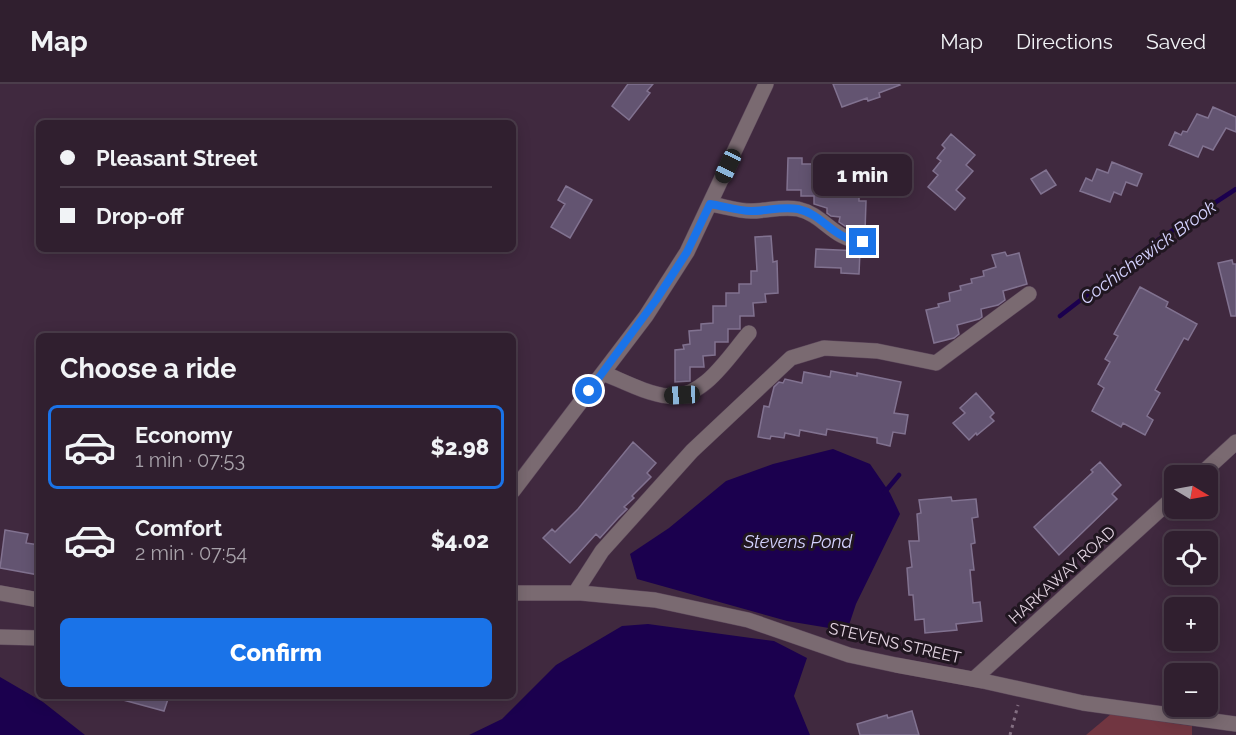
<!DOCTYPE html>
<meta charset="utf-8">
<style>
body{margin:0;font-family:Raleway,sans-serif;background:#382737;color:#f1f3f6;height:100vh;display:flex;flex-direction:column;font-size:22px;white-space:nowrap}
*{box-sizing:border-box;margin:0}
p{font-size:20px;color:#a8a2aa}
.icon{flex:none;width:33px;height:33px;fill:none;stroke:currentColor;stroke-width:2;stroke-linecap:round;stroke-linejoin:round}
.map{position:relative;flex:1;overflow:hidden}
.details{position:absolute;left:36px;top:249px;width:480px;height:366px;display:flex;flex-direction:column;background:#301f2f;border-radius:9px;box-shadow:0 3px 15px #0003,0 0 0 2px #4b3d4b}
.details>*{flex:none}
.hud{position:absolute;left:36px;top:36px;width:480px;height:132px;border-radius:9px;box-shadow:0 3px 15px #0003,0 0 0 2px #4b3d4b;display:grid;align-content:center;height:132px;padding:0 24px;background:#301f2f}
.needle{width:39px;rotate:100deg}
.controls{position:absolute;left:1164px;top:381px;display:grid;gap:12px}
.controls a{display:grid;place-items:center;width:54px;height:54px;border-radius:9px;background:#301f2f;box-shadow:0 3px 15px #0003,0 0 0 2px #4b3d4b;font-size:30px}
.end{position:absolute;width:27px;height:27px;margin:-14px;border:8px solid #1a73e8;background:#fff;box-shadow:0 0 0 3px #fff}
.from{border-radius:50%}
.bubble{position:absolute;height:42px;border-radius:9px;background:#301f2f;box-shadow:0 3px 15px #0003,0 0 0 2px #4b3d4b;font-size:20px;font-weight:800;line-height:42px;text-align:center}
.car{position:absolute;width:18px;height:36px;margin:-18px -9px;border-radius:8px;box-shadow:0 0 4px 2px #0007;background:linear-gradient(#222 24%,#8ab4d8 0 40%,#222 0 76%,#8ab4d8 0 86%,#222 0)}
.hud b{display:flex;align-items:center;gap:21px;height:57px;font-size:22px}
.hud b+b{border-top:2px solid #4b3d4b}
.hud i{width:15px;height:15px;background:#f1f3f6}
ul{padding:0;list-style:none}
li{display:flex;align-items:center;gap:18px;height:84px;margin:0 12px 9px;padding:0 12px;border:3px solid transparent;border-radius:9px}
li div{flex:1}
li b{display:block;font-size:22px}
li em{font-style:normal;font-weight:800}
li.current{border-color:#1a73e8}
li>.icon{width:54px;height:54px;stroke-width:1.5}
h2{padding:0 24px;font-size:27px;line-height:72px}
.primary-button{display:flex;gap:12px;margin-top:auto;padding:12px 24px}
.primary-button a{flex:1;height:69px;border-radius:9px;background:#1a73e8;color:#fff;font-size:24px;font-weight:800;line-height:69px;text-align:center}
header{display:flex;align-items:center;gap:36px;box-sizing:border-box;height:84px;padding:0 30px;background:#301f2f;border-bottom:2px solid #4b3d4b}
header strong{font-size:28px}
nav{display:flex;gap:33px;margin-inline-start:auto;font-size:21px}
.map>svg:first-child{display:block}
.green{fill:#713641}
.water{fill:#1b004e}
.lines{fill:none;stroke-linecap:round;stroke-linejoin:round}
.stream{stroke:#1b004e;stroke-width:4.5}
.building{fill:#635471;stroke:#817290;stroke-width:1.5}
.minor-casing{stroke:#5a4559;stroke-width:16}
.path{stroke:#836f82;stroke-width:3;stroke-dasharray:3 4.5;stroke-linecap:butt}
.minor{stroke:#7a6a71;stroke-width:15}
.route{stroke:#1a73e8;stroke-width:8}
.labels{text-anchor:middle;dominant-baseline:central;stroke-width:6;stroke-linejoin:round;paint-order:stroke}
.street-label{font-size:16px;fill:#e4d5e3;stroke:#201620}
.water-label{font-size:18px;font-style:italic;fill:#d4d2fe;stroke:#201620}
</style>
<header>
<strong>Map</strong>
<nav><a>Map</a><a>Directions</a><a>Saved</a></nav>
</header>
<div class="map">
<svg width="1236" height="651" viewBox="0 0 1236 651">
<rect width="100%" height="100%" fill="#40293f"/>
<!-- green -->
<path class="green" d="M1111,630L1192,642V651H1086Z"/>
<!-- water -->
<path class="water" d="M833,365L870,380L890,409L900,430L856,520L847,547L787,537L637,495L630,470L669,444L726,397L773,380Z
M648,540L774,557L807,574L794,612L810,651H469L502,635L556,581L622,542Z
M0,593L43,618L85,651H0Z"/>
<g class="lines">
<!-- stream -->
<path class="stream" d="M1060,232L1158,156L1236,105
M884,409L899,391"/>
</g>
<!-- building -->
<path class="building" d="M628,0H653L647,7L650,9L629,36L612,22Z
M833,0H899L900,1L879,9L880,13L868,17L867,14L842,23Z
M1213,23L1236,33V48L1226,44L1213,66L1203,62L1198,73L1169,61L1175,48L1181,51L1183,47L1187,48L1197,30L1208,34Z
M951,50L975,71L966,81L973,87L956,106L965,114L955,126L928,103L938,91L933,87L941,77L937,74L945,64L942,61Z
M788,74H802V80H815V91H828V95L833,96V100H841V104H846V108H854L853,112L859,113V117H866L865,148L852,145V142H845L839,138L840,133L831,132L827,129V124L814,120V112H801V106H787Z
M1112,78L1142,90L1137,102L1126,98L1121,111L1114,108L1110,118L1080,107L1086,94L1092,97L1097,85L1108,89Z
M1046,86L1056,101L1041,110L1031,95Z
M566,102L592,116L570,154L551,143L565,120L558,116Z
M771,152L773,178L777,177L778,209L765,210L766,218L753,219L754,232H740V245H728V258H715V271L703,272L704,283H690V297L675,298V266L684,265L683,261L690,260L689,247L701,246V240L713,239V222H726V209H739V200H751V187H757L755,153Z
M816,165L860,167L859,190L841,189V184L815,183Z
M1005,168L1007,172L1019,169L1027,200L1003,207L1005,216L998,221L981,225L982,233L979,235L957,241L959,250L954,254L934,259L926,226L939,223L938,220L950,217L949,209L961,206L960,202L972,199L971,195L984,192L983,187L996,183L992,171Z
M1232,176L1233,180H1236V232H1231L1218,179Z
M1140,203L1168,218L1166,223L1197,240L1188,256L1184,254L1155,306L1160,309L1147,332L1153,336L1145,351L1123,339L1121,343L1092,327L1104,304L1098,300L1110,278L1105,275L1118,252L1114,250Z
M831,287L857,292V289L901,298L894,329L908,331L905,350L893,348L890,362L877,359V354L827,345L826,351L800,346L799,352L785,349L784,354L771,352L770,355L758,353L764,322L769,323L774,303L779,298L783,299L785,295L802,299L804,288L830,293Z
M976,309L994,329L990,333L994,337L977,351L976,349L969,356L953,339L965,329L960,324Z
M633,358L656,379L647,389L651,393L632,412L634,414L624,423L627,425L618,434L600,454L596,450L570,479L543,454L552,445L555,448L578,425Z
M1100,378L1121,401L1112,410L1117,415L1059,471L1034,443L1093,388L1091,386Z
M951,413L952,417L976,415L978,433L972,434L975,459L971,460L974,486H970L973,519L980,518L982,537L956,540L957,546L925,549L924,535L915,536L913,511H909L907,484L912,483L909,457H919L917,430L921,429L919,416Z
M5,446L28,450L26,459L39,461V491L0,484Z
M124,612H169L164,627L123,616Z
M912,627L919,651H860L857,640L887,631L888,634Z"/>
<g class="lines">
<defs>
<path id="minor" d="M710,120C723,122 738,127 751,127C767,127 782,122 798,125C825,131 830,154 863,158
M603,289C623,297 647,310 668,312C703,316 729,272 749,249
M1199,392L1236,358
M513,407L646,232L687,168L766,0
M0,509L39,516
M513,509H581L655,516L748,536L849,571L896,581L983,597L1083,619L1236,640
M575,509L602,467L692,367L791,274L824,264L877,267L936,279L1029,210
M0,553L39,554
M974,595L1174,413"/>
</defs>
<!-- minor casing -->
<use href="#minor" class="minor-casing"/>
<!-- path -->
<path class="path" d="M1010,651L1018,621"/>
<!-- minor -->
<use href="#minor" class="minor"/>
</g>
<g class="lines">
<!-- route -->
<path class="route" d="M589,307L656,216L687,168L710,120C723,122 738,127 751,127C767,127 782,122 798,125C825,131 830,154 863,158"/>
</g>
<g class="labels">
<!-- street labels -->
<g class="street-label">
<text transform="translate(1062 491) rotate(-42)">HARKAWAY ROAD</text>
<text transform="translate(895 559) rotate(13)">STEVENS STREET</text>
</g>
<!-- water labels -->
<g class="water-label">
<text transform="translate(1148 168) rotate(-36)">Cochichewick Brook</text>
<text x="798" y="457">Stevens Pond</text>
</g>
</g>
</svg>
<div class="controls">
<a><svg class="needle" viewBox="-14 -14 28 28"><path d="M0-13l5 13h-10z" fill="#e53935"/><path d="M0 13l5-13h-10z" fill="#a8a2aa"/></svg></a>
<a><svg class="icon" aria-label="locate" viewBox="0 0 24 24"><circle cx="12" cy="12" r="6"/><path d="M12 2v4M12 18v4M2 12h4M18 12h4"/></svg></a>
<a>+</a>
<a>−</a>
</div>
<i class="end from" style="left:589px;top:307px"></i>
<i class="end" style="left:863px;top:158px"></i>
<div class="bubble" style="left:813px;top:70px;width:99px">1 min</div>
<i class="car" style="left:728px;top:82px;rotate:205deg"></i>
<i class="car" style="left:682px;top:311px;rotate:267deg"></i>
<div class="hud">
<b><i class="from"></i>Pleasant Street</b>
<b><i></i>Drop-off</b>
</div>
<section class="details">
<h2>Choose a ride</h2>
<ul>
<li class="current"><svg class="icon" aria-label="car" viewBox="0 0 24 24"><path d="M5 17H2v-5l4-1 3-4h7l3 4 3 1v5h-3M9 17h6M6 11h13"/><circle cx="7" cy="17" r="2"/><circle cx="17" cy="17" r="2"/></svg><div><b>Economy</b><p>1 min · 07:53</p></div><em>$2.98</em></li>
<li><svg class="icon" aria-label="car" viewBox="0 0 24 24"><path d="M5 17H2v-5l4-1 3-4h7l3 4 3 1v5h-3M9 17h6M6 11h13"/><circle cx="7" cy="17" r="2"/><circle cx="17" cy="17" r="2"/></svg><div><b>Comfort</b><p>2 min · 07:54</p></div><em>$4.02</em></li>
</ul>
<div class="primary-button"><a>Confirm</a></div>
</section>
</div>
